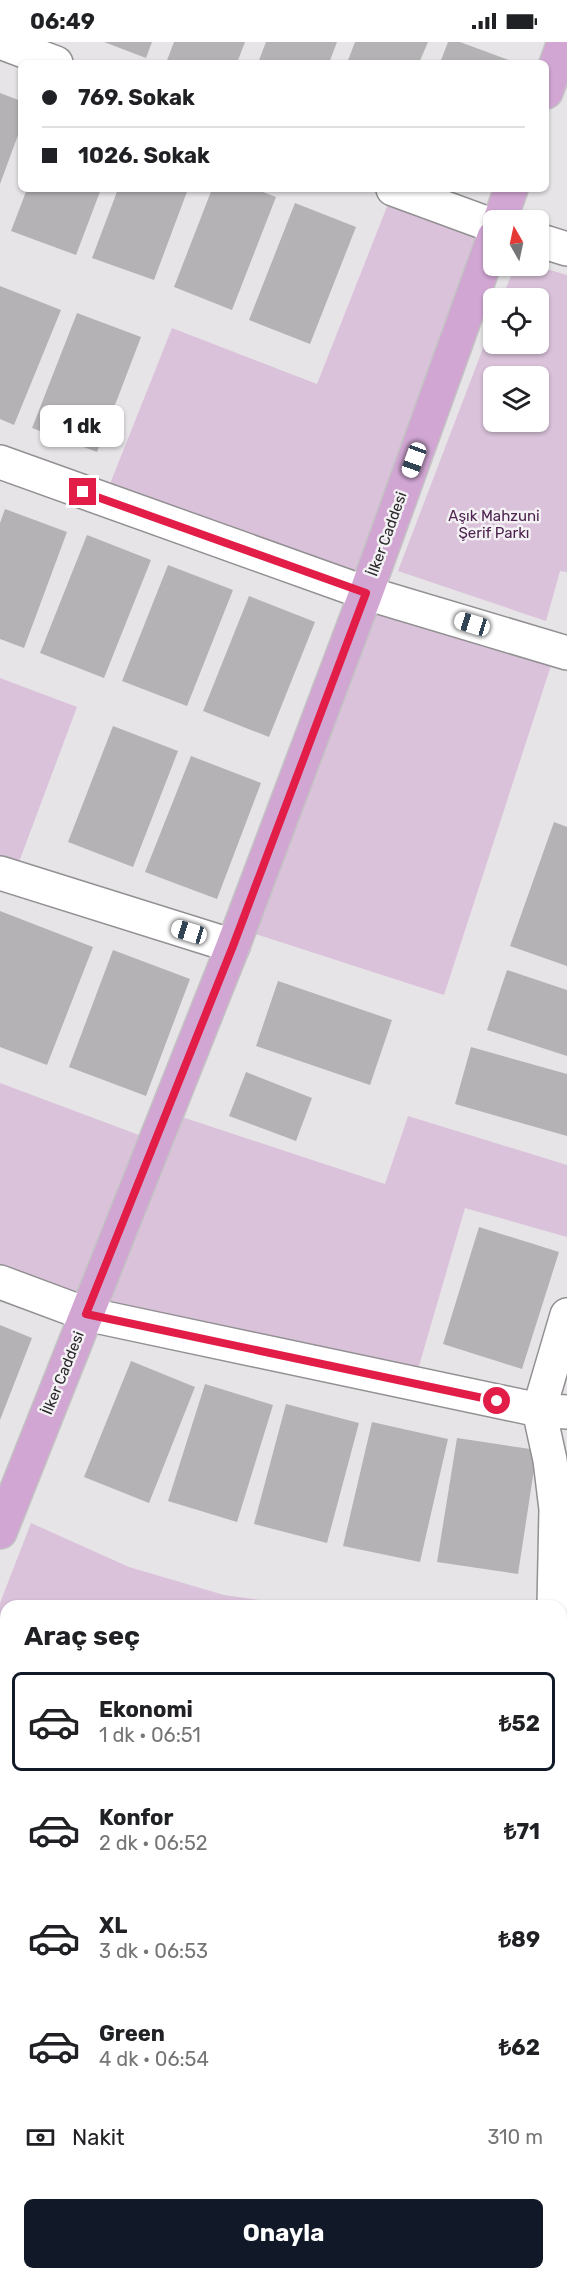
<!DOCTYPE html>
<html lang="tr">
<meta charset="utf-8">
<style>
body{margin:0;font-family:Rubik,sans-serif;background:#f6f6f6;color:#202124;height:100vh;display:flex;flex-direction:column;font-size:22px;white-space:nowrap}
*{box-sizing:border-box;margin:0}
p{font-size:20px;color:#757577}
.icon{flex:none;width:33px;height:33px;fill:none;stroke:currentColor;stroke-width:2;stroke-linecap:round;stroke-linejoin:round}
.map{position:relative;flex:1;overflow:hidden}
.sheet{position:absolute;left:0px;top:1558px;width:567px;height:680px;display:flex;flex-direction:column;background:#fff;border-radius:18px 18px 0 0;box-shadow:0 2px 4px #0004}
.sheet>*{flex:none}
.guide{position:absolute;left:18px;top:18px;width:531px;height:132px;border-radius:9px;box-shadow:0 2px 4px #0004;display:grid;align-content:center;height:132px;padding:0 24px;background:#fff}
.needle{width:39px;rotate:351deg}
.buttons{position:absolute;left:483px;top:168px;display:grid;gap:12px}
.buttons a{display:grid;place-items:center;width:66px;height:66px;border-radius:9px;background:#fff;box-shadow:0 2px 4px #0004;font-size:30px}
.end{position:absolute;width:27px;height:27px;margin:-14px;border:8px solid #e11d48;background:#fff;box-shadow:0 0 0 3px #fff}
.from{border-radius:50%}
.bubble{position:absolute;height:42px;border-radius:9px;background:#fff;box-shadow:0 2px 4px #0004;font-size:20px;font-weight:700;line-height:42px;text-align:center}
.car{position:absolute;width:18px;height:36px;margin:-18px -9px;border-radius:8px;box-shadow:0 0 4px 2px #0007;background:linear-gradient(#fff 24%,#345 0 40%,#fff 0 76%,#345 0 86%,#fff 0)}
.guide b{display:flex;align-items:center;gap:21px;height:57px;font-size:22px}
.guide b+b{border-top:2px solid #e0e0e0}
.guide i{width:15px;height:15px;background:#202124}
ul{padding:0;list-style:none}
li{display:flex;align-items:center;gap:18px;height:99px;margin:0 12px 9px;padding:0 12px;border:3px solid transparent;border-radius:9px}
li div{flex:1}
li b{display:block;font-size:22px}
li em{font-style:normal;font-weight:700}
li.active{border-color:#111827}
li>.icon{width:54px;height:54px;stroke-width:1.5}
h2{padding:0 24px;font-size:27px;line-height:72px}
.pay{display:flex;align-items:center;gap:15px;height:66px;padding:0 24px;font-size:22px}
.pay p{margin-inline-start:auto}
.cta{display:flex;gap:12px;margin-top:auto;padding:12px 24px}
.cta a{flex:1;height:69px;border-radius:9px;background:#111827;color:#fff;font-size:24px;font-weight:700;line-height:69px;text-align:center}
.status{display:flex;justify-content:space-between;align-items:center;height:42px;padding:0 30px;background:#fff;direction:ltr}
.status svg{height:16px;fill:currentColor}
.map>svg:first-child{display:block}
.green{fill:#dac2da;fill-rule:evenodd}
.building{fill:#b4b2b4}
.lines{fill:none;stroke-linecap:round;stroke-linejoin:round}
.minor-casing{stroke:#929092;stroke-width:36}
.major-casing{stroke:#c3c3c3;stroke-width:36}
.minor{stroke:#fff;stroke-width:33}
.major{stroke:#d1a6d3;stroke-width:33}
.route{stroke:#e11d48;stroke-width:8}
.labels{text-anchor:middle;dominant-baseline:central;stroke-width:5;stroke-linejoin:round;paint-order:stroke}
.park-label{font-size:15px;fill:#4e2450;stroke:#f4f1f4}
.street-label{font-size:15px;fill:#292829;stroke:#f4f1f4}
</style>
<div class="status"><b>06:49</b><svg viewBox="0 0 49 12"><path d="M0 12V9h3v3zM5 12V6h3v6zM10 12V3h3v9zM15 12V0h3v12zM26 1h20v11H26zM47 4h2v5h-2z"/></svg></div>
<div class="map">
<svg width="567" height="2237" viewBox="0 0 567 2237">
<rect width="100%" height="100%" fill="#e7e4e7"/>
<!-- green -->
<path class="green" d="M394,147L493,184L366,551L556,608L444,953L240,887L365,551L104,457L172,286L317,342Z
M515,224H536L567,233V530L560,529L546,579L398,529L493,280L494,302H538V256H502ZM538,334V380H494V334Z
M0,636L77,665L13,836L0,831Z
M0,1041L155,1099L167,1070L385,1142L408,1074L567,1123V1195L465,1166L414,1341L0,1240Z
M31,1481L129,1525L224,1553L302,1564H6V1959L0,1957V1561Z
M567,1586V2237H522L515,2232H561V1593Z"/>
<!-- building -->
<path class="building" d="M104,0H152L146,16Z
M174,0H245L237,21H166Z
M266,0H337L329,21H258Z
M355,0H428L419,21H347Z
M448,0H460L517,21H440Z
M0,51L21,59V85L0,142Z
M27,147H101L76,213L11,189Z
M118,147H188L154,238L92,216Z
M212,147H255L276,155L232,268L174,245Z
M295,161L356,185L310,302L249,278Z
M0,244L61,268L14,383L0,377Z
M77,271L141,295L97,410L32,386Z
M5,467L67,490L24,606L0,597V481Z
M87,493L151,518L104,636L40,611Z
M168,523L233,548L187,664L122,639Z
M249,554L315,580L269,695L203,669Z
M113,684L178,709L133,825L68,800Z
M191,714L261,741L217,857L145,830Z
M554,780L567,785V924L510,904Z
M0,869L93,905L47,1023L0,1005Z
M113,908L190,937L146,1054L69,1025Z
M507,928L567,948V1014L487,988Z
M278,939L392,978L370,1043L256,1004Z
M471,1005L567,1032V1094L455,1062Z
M246,1030L312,1056L296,1099L229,1074Z
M479,1185L559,1210L522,1327L443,1302Z
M0,1283L32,1296L0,1378Z
M131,1319L195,1345L149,1461L84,1435Z
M205,1342L273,1363L237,1480L168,1459Z
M286,1362L359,1381L327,1501L254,1482Z
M372,1380L448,1397L420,1520L343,1504Z
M457,1396L537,1408L518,1532L437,1520Z
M0,2023L6,2026L0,2039Z
M123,2232H230L227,2237H120Z"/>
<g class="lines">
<defs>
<path id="minor" d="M0,0L56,21
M393,147L494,184
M538,198L567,207
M0,420L366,551L567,611
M0,831L233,904
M0,1240L86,1272L539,1368L567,1370
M554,1564L556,1467L550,1418L539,1368L567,1273
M561,1729L567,1756"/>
<path id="major" d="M546,50L564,0
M500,178L511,147
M0,1490L233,904L366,551L494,195"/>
</defs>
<!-- minor casing -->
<use href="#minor" class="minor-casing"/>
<!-- major casing -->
<use href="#major" class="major-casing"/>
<!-- minor -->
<use href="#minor" class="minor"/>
<!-- major -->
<use href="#major" class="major"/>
</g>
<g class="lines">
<!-- route -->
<path class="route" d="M83,450L366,551L233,904L86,1272L497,1359"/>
</g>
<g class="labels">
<!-- park labels -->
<g class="park-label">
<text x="494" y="474">Aşık Mahzuni<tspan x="494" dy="17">Şerif Parkı</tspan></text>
</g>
<!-- street labels -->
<g class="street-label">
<text transform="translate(387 492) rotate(-70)">İlker Caddesi</text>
<text transform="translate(63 1331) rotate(-68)">İlker Caddesi</text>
</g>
</g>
</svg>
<div class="buttons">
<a><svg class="needle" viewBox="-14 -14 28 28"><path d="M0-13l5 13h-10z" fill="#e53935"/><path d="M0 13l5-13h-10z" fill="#757577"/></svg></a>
<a><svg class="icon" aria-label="locate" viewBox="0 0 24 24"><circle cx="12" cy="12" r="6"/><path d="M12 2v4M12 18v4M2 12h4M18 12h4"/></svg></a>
<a><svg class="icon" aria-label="layers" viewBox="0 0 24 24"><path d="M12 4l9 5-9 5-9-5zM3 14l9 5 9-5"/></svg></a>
</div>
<i class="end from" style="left:497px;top:1359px"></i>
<i class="end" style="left:83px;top:450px"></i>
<div class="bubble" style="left:40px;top:363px;width:84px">1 dk</div>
<i class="car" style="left:414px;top:418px;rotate:200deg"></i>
<i class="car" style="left:472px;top:582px;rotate:287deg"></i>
<i class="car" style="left:189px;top:890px;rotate:287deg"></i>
<div class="guide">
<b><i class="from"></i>769. Sokak</b>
<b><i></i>1026. Sokak</b>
</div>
<section class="sheet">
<h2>Araç seç</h2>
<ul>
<li class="active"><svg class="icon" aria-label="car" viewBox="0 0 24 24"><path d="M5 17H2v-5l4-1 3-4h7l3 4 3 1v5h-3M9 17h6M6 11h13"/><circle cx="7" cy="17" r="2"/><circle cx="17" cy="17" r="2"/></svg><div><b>Ekonomi</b><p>1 dk · 06:51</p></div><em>₺52</em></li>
<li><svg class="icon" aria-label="car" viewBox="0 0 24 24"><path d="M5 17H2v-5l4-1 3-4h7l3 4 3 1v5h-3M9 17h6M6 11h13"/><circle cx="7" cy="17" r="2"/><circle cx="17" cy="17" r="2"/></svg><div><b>Konfor</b><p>2 dk · 06:52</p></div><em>₺71</em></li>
<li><svg class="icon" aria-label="car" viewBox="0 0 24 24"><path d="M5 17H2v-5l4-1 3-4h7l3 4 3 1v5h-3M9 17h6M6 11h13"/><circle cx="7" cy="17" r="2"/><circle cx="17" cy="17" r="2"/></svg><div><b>XL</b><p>3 dk · 06:53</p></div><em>₺89</em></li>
<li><svg class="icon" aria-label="car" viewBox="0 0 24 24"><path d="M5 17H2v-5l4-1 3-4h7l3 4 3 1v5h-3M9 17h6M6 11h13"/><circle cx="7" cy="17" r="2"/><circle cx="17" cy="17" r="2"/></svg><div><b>Green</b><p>4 dk · 06:54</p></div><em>₺62</em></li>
</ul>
<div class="pay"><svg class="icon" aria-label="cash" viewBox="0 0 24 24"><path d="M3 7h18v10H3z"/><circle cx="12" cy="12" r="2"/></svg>Nakit<p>310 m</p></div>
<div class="cta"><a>Onayla</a></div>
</section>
</div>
